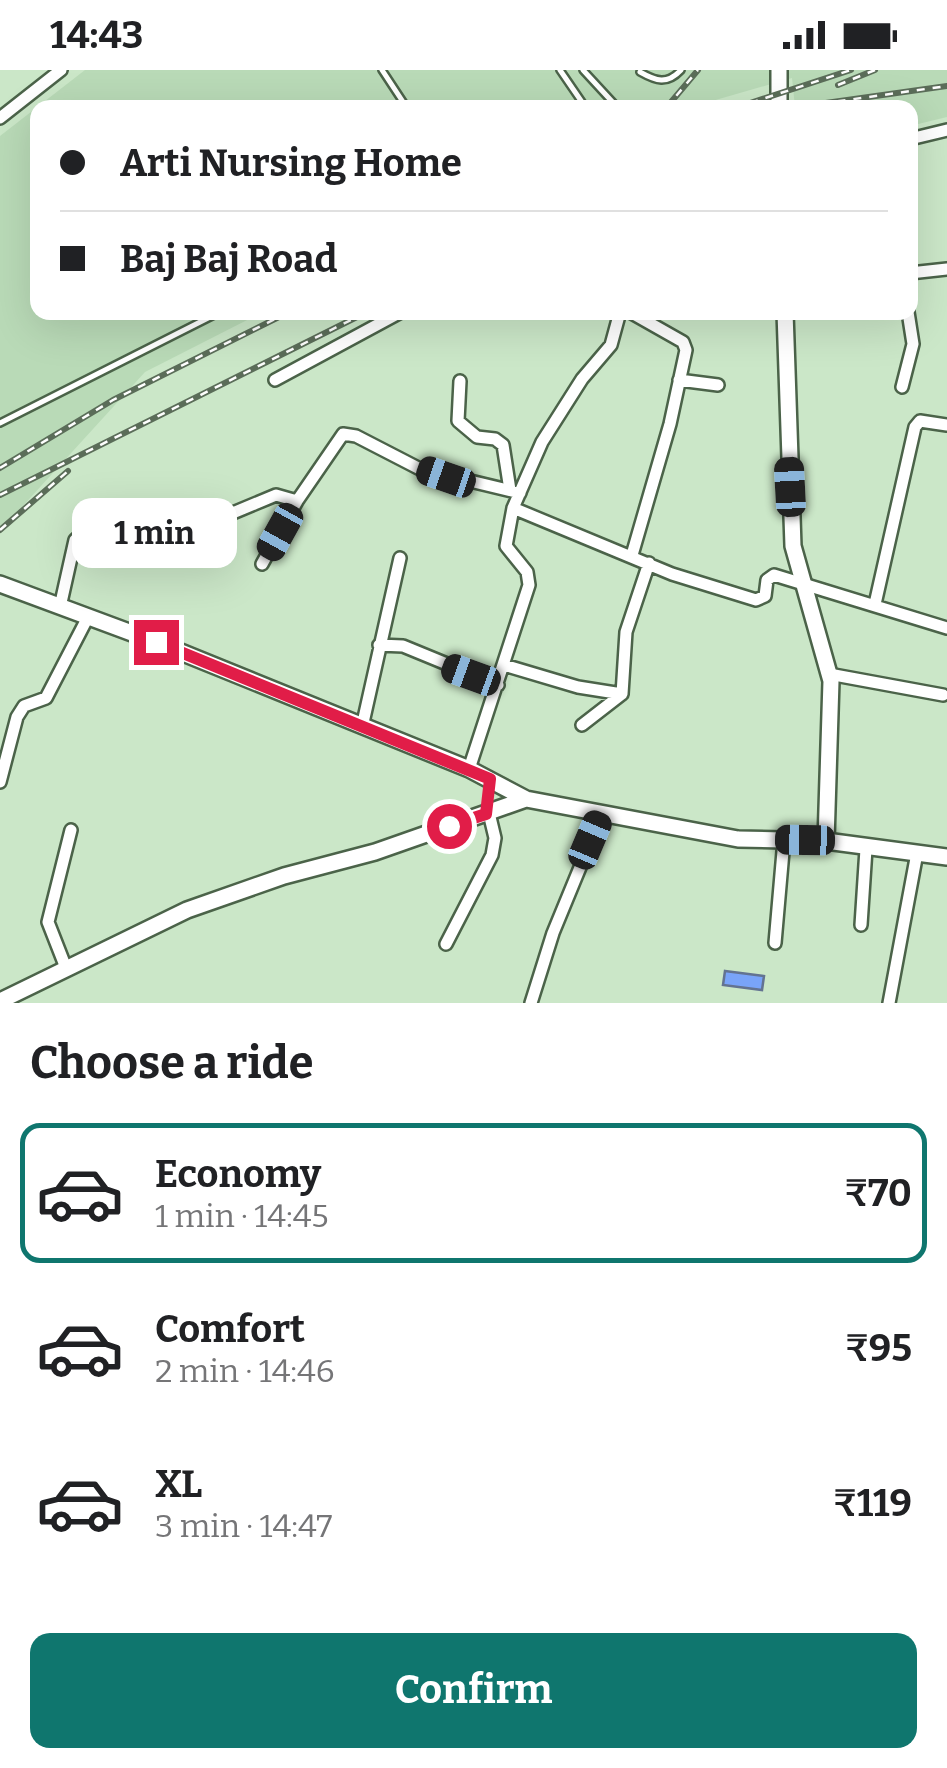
<!DOCTYPE html>
<meta charset="utf-8">
<style>
body{margin:0;font-family:Bitter,serif;background:#f2f2f2;color:#202124;height:100vh;display:flex;flex-direction:column;font-size:38px;white-space:nowrap}
*{box-sizing:border-box;margin:0}
p{font-size:32px;color:#757577}
.icon{flex:none;width:55px;height:55px;fill:none;stroke:currentColor;stroke-width:2;stroke-linecap:round;stroke-linejoin:round}
.map{position:relative;height:933px;overflow:hidden}
.panel{display:flex;flex-direction:column;background:#fff;flex:1}
.panel>*{flex:none}
.top-card{position:absolute;left:30px;top:30px;width:888px;height:220px;border-radius:20px;box-shadow:0 10px 40px #0002;display:grid;align-content:center;height:220px;padding:0 30px;background:#fff}
.end{position:absolute;width:45px;height:45px;margin:-22px;border:12px solid #e11d48;background:#fff;box-shadow:0 0 0 5px #fff}
.from{border-radius:50%}
.bubble{position:absolute;height:70px;border-radius:20px;background:#fff;box-shadow:0 10px 40px #0002;font-size:32px;font-weight:700;line-height:70px;text-align:center}
.car{position:absolute;width:30px;height:60px;margin:-30px -15px;border-radius:12px;box-shadow:0 0 8px 2px #0007;background:linear-gradient(#222 24%,#8ab4d8 0 40%,#222 0 76%,#8ab4d8 0 86%,#222 0)}
.top-card b{display:flex;align-items:center;gap:35px;height:95px;font-size:38px}
.top-card b+b{border-top:2px solid #e0e0e0}
.top-card i{width:25px;height:25px;background:#202124}
ul{padding:0;list-style:none}
li{display:flex;align-items:center;gap:30px;height:140px;margin:0 20px 15px;padding:0 10px;border:5px solid transparent;border-radius:20px}
li div{flex:1}
li b{display:block;font-size:38px}
li em{font-style:normal;font-weight:700}
li.on{border-color:#0f766e}
li>.icon{width:90px;height:90px;stroke-width:1.5}
h2{padding:0 30px;font-size:45px;line-height:120px}
.button{display:flex;gap:20px;margin-top:auto;padding:20px 30px}
.button a{flex:1;height:115px;border-radius:20px;background:#0f766e;color:#fff;font-size:40px;font-weight:700;line-height:115px;text-align:center}
.status{display:flex;justify-content:space-between;align-items:center;height:70px;padding:0 50px;background:#fff;direction:ltr}
.status svg{height:28px;fill:currentColor}
.map>svg:first-child{display:block}
.built{fill:#b9dab7}
.building{fill:#79a4f9;stroke:#637391;stroke-width:2.5}
.lines{fill:none;stroke-linecap:round;stroke-linejoin:round}
.lane-casing{stroke:#4b6349;stroke-width:10}
.street-casing{stroke:#4b6349;stroke-width:16}
.secondary-casing{stroke:#4b6349;stroke-width:20}
.lane{stroke:#fff;stroke-width:5}
.street{stroke:#fff;stroke-width:11}
.secondary{stroke:#fff;stroke-width:15}
.rail-casing{stroke:#5b6d59;stroke-width:6}
.rail{stroke:#fff;stroke-width:2.5;stroke-dasharray:8;stroke-linecap:butt}
.route{stroke:#e11d48;stroke-width:12}
</style>
<div class="status"><b>14:43</b><svg viewBox="0 0 49 12"><path d="M0 12V9h3v3zM5 12V6h3v6zM10 12V3h3v9zM15 12V0h3v12zM26 1h20v11H26zM47 4h2v5h-2z"/></svg></div>
<div class="map">
<svg width="947" height="933" viewBox="0 0 947 933">
<rect width="100%" height="100%" fill="#cbe7c8"/>
<!-- built -->
<path class="built" d="M85,0H947V47L910,56V38L795,37L792,8L688,38H38V242L261,243L145,302L0,461V66Z"/>
<!-- building -->
<path class="building" d="M725,901L764,906L762,920L723,915Z"/>
<g class="lines">
<defs>
<path id="lane" d="M382,0L407,38
M560,0L586,38
M583,0L618,38
M640,2C656,11 667,15 681,0
M0,353L220,242"/>
<path id="street" d="M0,48L61,0
M910,69L947,60
M910,203L947,199
M630,242L683,272L686,280L670,354L632,485
M275,310L401,242
M679,310L718,315
M460,311L458,351L477,367L495,369L503,375L510,420
M902,317L913,274L908,242
M513,438L672,504L756,530L765,526L767,510L774,505L947,558
M262,494L297,431L343,364L356,366L420,399L520,423
M875,534L915,357L920,351L947,355
M60,537L75,470L84,462L142,438L154,440L192,460L276,425L297,431
M379,575L403,576L498,615
M504,595L578,617L622,624
M829,604L943,625
M582,655L622,624L626,562L649,493
M362,657L400,488
M469,699L529,515L527,502L506,476L513,438L542,372L582,309L611,275L620,242
M0,712L17,647L24,636L46,628L88,547
M861,855L866,779
M775,873L784,770
M446,874L492,785L495,768L489,743
M66,898L48,852L71,760
M531,933L553,863L602,744
M889,933L917,783"/>
<path id="secondary" d="M779,38V0
M785,242L793,476L831,611L826,771
M0,514L156,572L469,699L526,729
M0,931L187,840L284,806L375,782L526,729L738,769L826,771L947,787"/>
</defs>
<!-- lane casing -->
<use href="#lane" class="lane-casing"/>
<!-- street casing -->
<use href="#street" class="street-casing"/>
<!-- secondary casing -->
<use href="#secondary" class="secondary-casing"/>
<!-- lane -->
<use href="#lane" class="lane"/>
<!-- street -->
<use href="#street" class="street"/>
<!-- secondary -->
<use href="#secondary" class="secondary"/>
<defs>
<path id="rail" d="M838,15L875,0
M666,38L698,0
M735,38L851,0
M790,38L947,16
M0,398L113,330L289,242
M0,425L367,242
M0,460L68,401"/>
</defs>
<!-- rail casing -->
<use href="#rail" class="rail-casing"/>
<!-- rail -->
<use href="#rail" class="rail"/>
</g>
<g class="lines">
<!-- route -->
<path class="route" d="M156,572L490,709L486,744L449,756"/>
</g>
</svg>
<i class="end from" style="left:449px;top:756px"></i>
<i class="end" style="left:156px;top:572px"></i>
<div class="bubble" style="left:72px;top:428px;width:165px">1 min</div>
<i class="car" style="left:446px;top:407px;rotate:289deg"></i>
<i class="car" style="left:790px;top:417px;rotate:357deg"></i>
<i class="car" style="left:280px;top:462px;rotate:209deg"></i>
<i class="car" style="left:471px;top:605px;rotate:290deg"></i>
<i class="car" style="left:590px;top:770px;rotate:23deg"></i>
<i class="car" style="left:805px;top:770px;rotate:271deg"></i>
<div class="top-card">
<b><i class="from"></i>Arti Nursing Home</b>
<b><i></i>Baj Baj Road</b>
</div>
</div>
<section class="panel">
<h2>Choose a ride</h2>
<ul>
<li class="on"><svg class="icon" aria-label="car" viewBox="0 0 24 24"><path d="M5 17H2v-5l4-1 3-4h7l3 4 3 1v5h-3M9 17h6M6 11h13"/><circle cx="7" cy="17" r="2"/><circle cx="17" cy="17" r="2"/></svg><div><b>Economy</b><p>1 min · 14:45</p></div><em>₹70</em></li>
<li><svg class="icon" aria-label="car" viewBox="0 0 24 24"><path d="M5 17H2v-5l4-1 3-4h7l3 4 3 1v5h-3M9 17h6M6 11h13"/><circle cx="7" cy="17" r="2"/><circle cx="17" cy="17" r="2"/></svg><div><b>Comfort</b><p>2 min · 14:46</p></div><em>₹95</em></li>
<li><svg class="icon" aria-label="car" viewBox="0 0 24 24"><path d="M5 17H2v-5l4-1 3-4h7l3 4 3 1v5h-3M9 17h6M6 11h13"/><circle cx="7" cy="17" r="2"/><circle cx="17" cy="17" r="2"/></svg><div><b>XL</b><p>3 min · 14:47</p></div><em>₹119</em></li>
</ul>
<div class="button"><a>Confirm</a></div>
</section>
